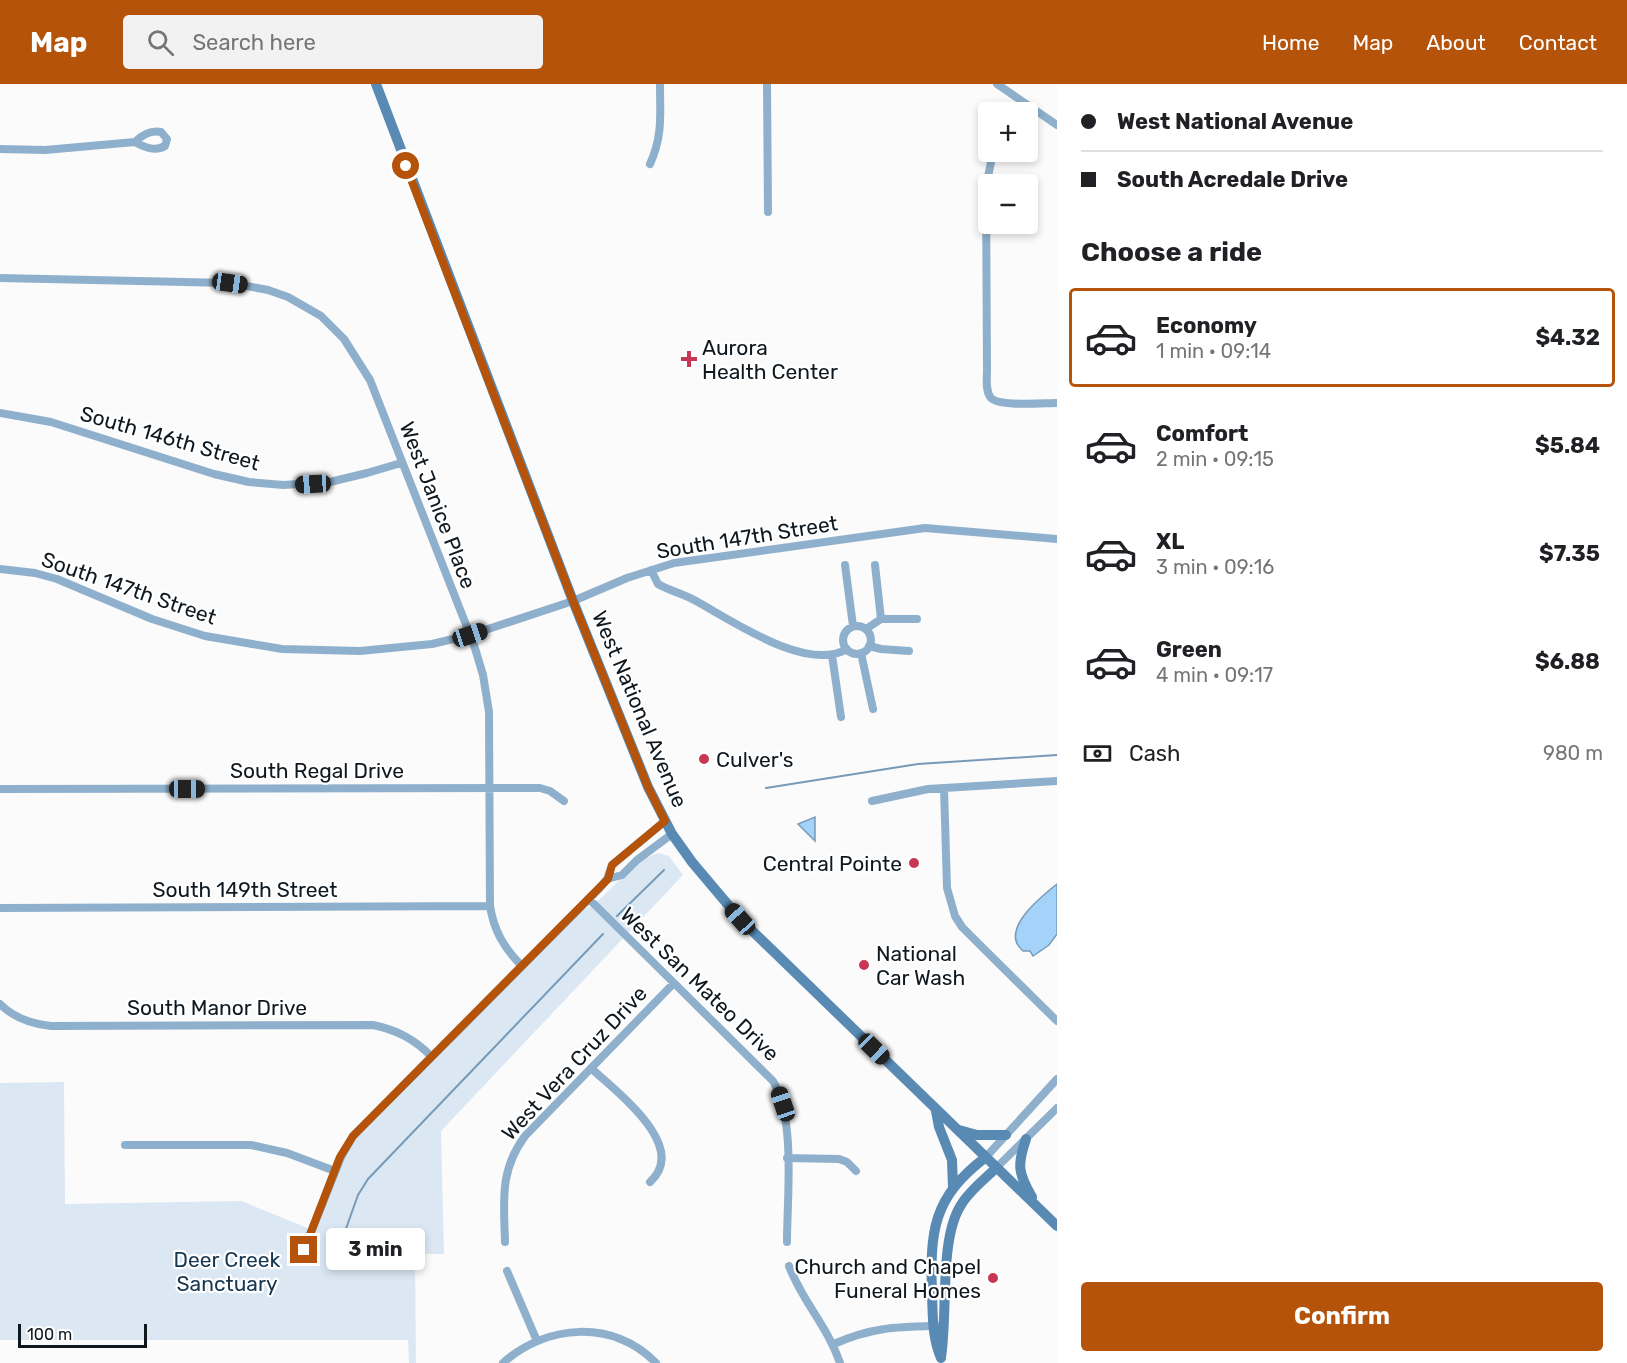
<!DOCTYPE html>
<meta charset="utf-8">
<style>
body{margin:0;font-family:Rubik,sans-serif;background:#f2f2f2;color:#202124;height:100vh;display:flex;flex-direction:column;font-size:22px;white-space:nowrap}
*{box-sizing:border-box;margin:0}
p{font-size:20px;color:#757577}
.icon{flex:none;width:33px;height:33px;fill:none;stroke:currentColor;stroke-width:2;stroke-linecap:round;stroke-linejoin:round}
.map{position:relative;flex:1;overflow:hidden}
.drawer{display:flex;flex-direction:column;background:#fff;width:570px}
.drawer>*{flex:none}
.hud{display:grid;align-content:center;height:132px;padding:0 24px;background:#fff}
.fabs{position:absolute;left:978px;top:18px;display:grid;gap:12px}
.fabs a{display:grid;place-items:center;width:60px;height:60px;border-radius:6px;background:#fff;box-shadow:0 3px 9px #0003;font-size:30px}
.scale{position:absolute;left:18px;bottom:15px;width:129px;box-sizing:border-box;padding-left:6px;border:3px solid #0f181f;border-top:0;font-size:16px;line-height:21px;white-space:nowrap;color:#0f181f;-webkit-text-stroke:4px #fff;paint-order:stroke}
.end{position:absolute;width:27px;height:27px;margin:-14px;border:8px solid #b45309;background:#fff;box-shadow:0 0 0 3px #fff}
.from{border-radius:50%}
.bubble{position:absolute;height:42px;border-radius:6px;background:#fff;box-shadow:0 3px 9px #0003;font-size:20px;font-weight:700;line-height:42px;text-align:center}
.car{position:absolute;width:18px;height:36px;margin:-18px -9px;border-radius:8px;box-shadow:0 0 4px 2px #0007;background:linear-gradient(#222 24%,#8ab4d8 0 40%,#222 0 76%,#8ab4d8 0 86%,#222 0)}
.hud b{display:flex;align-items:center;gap:21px;height:57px;font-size:22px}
.hud b+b{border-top:2px solid #e0e0e0}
.hud i{width:15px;height:15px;background:#202124}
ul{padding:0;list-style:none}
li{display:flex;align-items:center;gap:18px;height:99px;margin:0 12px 9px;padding:0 12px;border:3px solid transparent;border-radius:6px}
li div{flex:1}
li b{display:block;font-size:22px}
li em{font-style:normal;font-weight:700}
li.current{border-color:#b45309}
li>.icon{width:54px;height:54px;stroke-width:1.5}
h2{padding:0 24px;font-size:27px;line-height:72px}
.pay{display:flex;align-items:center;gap:15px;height:66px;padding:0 24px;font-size:22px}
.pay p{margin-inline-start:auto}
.action{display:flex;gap:12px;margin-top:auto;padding:12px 24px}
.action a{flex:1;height:69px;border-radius:6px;background:#b45309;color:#fff;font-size:24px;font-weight:700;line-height:69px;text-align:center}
header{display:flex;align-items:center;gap:36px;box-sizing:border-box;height:84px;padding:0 30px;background:#b45309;color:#fff}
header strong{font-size:28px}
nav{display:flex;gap:33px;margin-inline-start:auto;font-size:21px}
.search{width:420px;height:54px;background:#f2f2f2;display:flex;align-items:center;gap:15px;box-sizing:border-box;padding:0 21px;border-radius:6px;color:#757577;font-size:22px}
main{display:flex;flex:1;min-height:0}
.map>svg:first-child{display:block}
.green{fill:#dbe8f4}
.water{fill:#a4d2f9;stroke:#779ab8;stroke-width:1.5}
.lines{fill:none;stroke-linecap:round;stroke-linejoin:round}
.stream{stroke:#779ab8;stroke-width:2}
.street{stroke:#8fb0cc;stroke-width:8}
.secondary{stroke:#588ab4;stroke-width:10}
.route{stroke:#b45309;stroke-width:8}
.poi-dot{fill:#c73755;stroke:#fff;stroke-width:2}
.labels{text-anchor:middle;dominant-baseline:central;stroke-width:4.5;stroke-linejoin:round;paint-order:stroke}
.poi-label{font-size:21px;fill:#0f181f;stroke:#fff;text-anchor:start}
.street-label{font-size:21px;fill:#0f181f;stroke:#fff}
.park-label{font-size:21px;fill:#163751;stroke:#fff}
</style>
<header>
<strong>Map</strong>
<div class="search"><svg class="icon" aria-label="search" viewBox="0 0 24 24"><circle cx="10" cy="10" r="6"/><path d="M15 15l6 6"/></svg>Search here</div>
<nav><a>Home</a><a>Map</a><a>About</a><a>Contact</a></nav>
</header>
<main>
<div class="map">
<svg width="1057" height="1279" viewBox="0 0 1057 1279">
<rect width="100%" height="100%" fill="#fbfbfb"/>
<!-- green -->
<path class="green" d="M658,769L669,772L683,791L441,1047L444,1170H415L416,1279H409L408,1256H0V999L64,998L65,1120L241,1117L315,1147L343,1074L358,1052L580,828C610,815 626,778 658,769Z"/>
<!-- water -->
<path class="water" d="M815,733V757L798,740Z
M1057,800V850L1049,861L1033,872L1030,867H1023C998,846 1042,812 1057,800Z"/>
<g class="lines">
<!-- stream -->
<path class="stream" d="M766,704L918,680L1057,671
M617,832L664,786
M332,1184L358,1111L368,1095L603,850"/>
<!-- street -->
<path class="street" d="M767,0L768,128
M997,0L1057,41
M1014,28L1021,17
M0,65L45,66L135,58C144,63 155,68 165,62L167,55L161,48C150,46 142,51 135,58
M993,68L986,103L987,286C987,294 985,307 991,314C1000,323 1044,319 1057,319
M650,80C663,51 660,31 660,0
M0,194L230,199L268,206L288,213L321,232L344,255L370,296L474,561L483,591L489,628L490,822C494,847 504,864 522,882
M0,329L51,338L214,390L249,398L283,401L330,398L367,389L401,379
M845,481L853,542
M0,485L35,489L57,495L152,535L205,552L282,565L360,567L432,560L470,551L573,517L627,494L674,479L925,444L1057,455
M651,486L658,500C670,507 684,510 696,517C731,536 807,589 847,565
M881,535H917
M843 556a14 14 0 1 1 28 0a14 14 0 1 1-28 0Z
M866,545L881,535L875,481
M869,562L881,565L909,567
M861,569L873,625
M832,571L841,633
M944,704L947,804L955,832L962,843L982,863L1057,937
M0,705L540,704L550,707L564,717
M872,717L928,705L1057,697
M607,795L622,791L637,776L672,750
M589,815L773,997C796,1037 787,1112 787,1158
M0,824L490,822
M0,920C14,934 32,940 51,942L373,941C397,946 414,955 431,972
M591,984C616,1008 690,1062 650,1098
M125,1061H251L287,1069L335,1087
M986,1073L1057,995
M787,1074L839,1075L847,1078L856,1087
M996,1084L1057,1024
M505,1158C504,1118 499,1087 525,1052L674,899
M304,1166L341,1073L353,1052L599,805L607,795L612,781L665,737
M789,1182C802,1217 828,1243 840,1279
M507,1187L537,1257
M834,1260C872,1243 897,1243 937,1242
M503,1279C546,1240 614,1235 656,1279"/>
<!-- secondary -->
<path class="secondary" d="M376,0L573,517L648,703L672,750L692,778L740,835L1057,1142
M936,1027L939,1043L952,1076L953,1104
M959,1046L977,1051H1006
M1026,1055C1017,1081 1018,1089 1032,1113
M941,1273C948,1230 939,1155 961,1121C969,1107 985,1095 996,1084
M941,1274C932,1253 933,1233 932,1211C930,1147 932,1114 986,1073"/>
</g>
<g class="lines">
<!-- route -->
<path class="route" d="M304,1166L340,1073L353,1052L599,804L608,795L612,781L665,737L648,703L573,517L406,82"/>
</g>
<!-- markers -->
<g class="poi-dot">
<path d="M686 266h6v6h6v6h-6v6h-6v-6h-6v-6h6z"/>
<circle cx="704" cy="675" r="6"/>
<circle cx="914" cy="779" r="6"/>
<circle cx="864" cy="881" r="6"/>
<circle cx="993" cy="1194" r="6"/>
</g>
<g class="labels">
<!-- poi labels -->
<g class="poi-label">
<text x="702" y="263">Aurora<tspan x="702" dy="24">Health Center</tspan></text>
<text x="716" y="675">Culver's</text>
<text x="902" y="779" text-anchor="end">Central Pointe</text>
<text x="876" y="869">National<tspan x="876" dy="24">Car Wash</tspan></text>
<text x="981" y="1182" text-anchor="end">Church and Chapel<tspan x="981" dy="24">Funeral Homes</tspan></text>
</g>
<!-- street labels -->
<g class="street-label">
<text transform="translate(170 354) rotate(16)">South 146th Street</text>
<text transform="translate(438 421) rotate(69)">West Janice Place</text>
<text transform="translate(747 453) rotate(-9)">South 147th Street</text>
<text transform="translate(129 504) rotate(19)">South 147th Street</text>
<text transform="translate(640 625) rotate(67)">West National Avenue</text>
<text x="317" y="686">South Regal Drive</text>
<text x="245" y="805">South 149th Street</text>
<text transform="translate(700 900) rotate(44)">West San Mateo Drive</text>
<text x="217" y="923">South Manor Drive</text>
<text transform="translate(574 979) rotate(-47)">West Vera Cruz Drive</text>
</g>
<!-- park labels -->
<g class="park-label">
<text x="227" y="1175">Deer Creek<tspan x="227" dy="24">Sanctuary</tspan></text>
</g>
</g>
</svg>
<div class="fabs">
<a>+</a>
<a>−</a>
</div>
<div class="scale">100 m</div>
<i class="end from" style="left:406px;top:82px"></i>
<i class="end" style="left:304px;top:1166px"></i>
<div class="bubble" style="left:326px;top:1144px;width:99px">3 min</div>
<i class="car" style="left:230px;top:199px;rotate:98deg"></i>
<i class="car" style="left:313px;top:400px;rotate:267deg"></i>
<i class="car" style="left:470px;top:551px;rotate:72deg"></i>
<i class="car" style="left:187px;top:705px;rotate:90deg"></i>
<i class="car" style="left:740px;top:835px;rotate:318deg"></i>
<i class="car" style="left:874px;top:965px;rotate:134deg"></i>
<i class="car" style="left:783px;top:1020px;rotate:341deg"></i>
</div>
<section class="drawer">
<div class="hud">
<b><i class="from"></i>West National Avenue</b>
<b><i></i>South Acredale Drive</b>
</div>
<h2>Choose a ride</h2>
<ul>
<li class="current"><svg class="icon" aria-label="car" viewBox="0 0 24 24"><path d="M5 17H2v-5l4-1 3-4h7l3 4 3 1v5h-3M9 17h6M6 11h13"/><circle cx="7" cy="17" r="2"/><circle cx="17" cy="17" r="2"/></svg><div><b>Economy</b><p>1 min · 09:14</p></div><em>$4.32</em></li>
<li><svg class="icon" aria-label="car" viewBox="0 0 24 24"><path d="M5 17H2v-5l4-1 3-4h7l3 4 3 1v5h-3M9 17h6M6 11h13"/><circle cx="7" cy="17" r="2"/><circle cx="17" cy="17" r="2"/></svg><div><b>Comfort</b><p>2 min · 09:15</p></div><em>$5.84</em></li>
<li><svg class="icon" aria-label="car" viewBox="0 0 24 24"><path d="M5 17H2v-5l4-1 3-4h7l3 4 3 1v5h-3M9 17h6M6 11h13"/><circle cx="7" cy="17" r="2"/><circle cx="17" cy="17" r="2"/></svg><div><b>XL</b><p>3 min · 09:16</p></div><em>$7.35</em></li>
<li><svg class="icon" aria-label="car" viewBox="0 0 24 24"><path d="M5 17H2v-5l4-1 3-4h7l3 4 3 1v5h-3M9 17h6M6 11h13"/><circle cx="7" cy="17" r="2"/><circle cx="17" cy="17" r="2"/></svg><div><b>Green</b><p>4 min · 09:17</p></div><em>$6.88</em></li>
</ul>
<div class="pay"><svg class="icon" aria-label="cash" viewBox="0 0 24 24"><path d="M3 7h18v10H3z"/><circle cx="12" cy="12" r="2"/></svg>Cash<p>980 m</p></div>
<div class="action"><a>Confirm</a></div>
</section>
</main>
